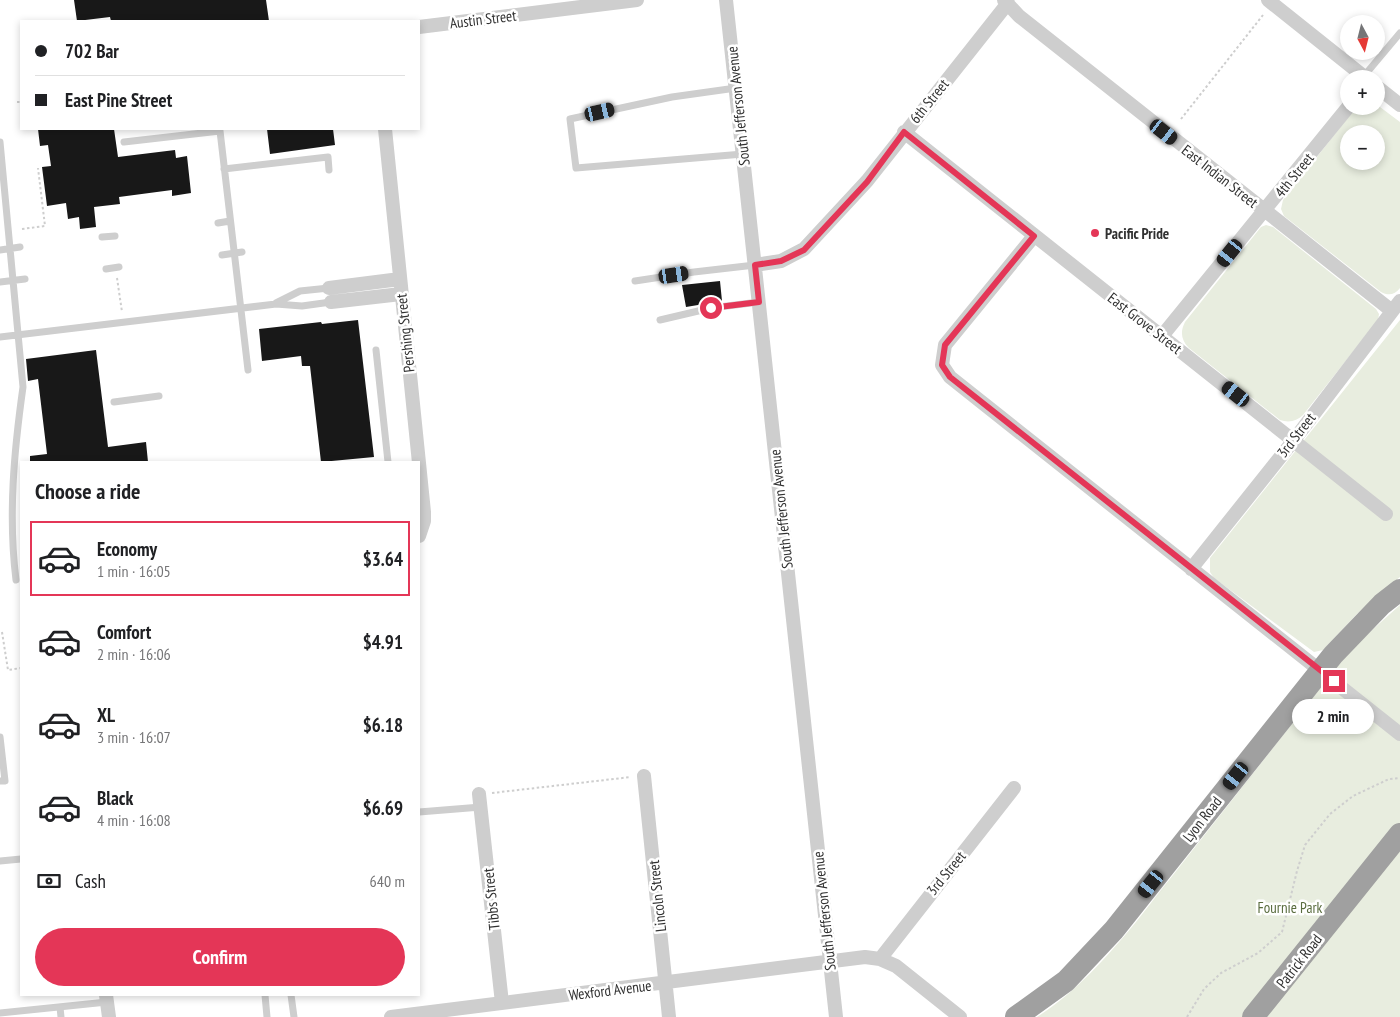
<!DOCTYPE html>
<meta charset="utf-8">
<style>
body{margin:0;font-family:"PT Sans Narrow",sans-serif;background:#f6f6f6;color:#202124;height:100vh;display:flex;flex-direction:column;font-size:19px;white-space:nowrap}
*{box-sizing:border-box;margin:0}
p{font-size:16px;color:#757577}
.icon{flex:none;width:28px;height:28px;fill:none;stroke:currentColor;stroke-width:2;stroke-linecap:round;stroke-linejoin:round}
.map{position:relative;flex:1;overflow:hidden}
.side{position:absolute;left:20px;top:461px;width:400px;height:535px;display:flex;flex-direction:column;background:#fff;border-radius:0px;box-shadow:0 2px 8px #0003}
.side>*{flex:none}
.banner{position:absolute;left:20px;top:20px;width:400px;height:110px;border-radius:0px;box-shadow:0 2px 8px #0003;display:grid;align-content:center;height:110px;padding:0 15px;background:#fff}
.needle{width:32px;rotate:173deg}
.controls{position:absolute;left:1340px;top:15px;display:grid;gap:10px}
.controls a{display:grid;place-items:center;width:45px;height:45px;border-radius:50%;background:#fff;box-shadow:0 2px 8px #0003;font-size:25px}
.end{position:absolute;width:22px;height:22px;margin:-11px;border:6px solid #e43657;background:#fff;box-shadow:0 0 0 2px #fff}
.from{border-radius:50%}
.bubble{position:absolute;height:35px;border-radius:18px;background:#fff;box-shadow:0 2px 8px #0003;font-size:16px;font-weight:600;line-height:35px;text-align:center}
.car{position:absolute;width:15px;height:30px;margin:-15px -8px;border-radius:6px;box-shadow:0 0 4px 1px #0007;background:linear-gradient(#222 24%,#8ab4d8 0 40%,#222 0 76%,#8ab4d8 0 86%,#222 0)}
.banner b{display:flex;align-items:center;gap:18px;height:48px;font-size:19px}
.banner b+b{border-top:1px solid #e0e0e0}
.banner i{width:12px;height:12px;background:#202124}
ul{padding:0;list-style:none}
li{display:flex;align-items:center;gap:15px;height:75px;margin:0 10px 8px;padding:0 5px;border:2px solid transparent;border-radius:0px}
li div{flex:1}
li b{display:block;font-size:19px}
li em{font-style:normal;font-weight:600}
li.selected{border-color:#e43657}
li>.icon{width:45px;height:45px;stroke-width:1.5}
h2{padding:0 15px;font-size:22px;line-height:60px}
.pay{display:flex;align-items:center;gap:12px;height:55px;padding:0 15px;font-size:19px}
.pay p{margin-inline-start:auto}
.cta{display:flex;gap:10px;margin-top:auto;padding:10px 15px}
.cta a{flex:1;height:58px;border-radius:30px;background:#e43657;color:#fff;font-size:20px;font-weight:600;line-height:58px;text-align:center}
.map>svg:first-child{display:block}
.green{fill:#e8eddf;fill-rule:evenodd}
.building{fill:#181818}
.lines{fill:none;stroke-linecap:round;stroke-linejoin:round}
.path{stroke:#cecece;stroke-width:2;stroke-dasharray:2.5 2.5;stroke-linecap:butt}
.service{stroke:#cecece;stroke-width:7}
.minor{stroke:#cecece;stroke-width:14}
.trunk{stroke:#a0a0a0;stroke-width:22}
.route{stroke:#e43657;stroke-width:6}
.poi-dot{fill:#e43657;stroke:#fff;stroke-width:2}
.labels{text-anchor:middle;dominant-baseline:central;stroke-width:5;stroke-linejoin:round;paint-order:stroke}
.street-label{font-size:15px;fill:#313131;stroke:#fff}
.poi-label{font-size:15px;font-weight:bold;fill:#313131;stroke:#fff;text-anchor:start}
.park-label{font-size:15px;fill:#596c3e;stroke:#fff}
</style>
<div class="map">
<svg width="1400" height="1017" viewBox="0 0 1400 1017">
<rect width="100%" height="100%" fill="#fff"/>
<!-- green -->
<path class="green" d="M1376,104L1400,122V288C1395,295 1388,296 1381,292L1284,216L1281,209L1283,200L1357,106H1376ZM1349,134H1376V161H1349Z
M1266,225L1273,227L1376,309L1379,314L1378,320L1303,415C1297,421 1289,423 1280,420L1189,348C1181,340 1180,332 1185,322L1261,227Z
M1400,320V577L1381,592L1356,615L1323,650L1314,652L1214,578L1210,572V558Z
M1400,605V1017H1037C1076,992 1106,958 1136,922L1351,649Z"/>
<!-- building -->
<path class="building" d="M74,0H266L269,21H111L110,17L77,21Z
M38,129H114L118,157L175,150L176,158L187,156L191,193L172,196V190L119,197L120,204L94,207L96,227L80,229L79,217L68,219L66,203L47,206L42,167L51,166L48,145L40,146Z
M267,129H333L335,145L270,154Z
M720,281L722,301L686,307L682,285Z
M358,320L374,457L321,462L310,366H302L301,356L262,361L259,329L321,322L322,324Z
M96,350L108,447L146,442L148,462H30V456L47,454L38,379L28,381L26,359Z"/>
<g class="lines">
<!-- path -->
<path class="path" d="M17,102H21
M1181,119L1263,15
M22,229L45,226L38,168
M117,278L122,312
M2,632L8,670L21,668
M492,793L631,777
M1187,1017L1204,989L1221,973L1258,953L1282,932L1297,871L1305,845L1330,814L1353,796L1389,779L1400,778"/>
<!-- service -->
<path class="service" d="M1364,76L1400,33
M736,88L672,97L570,119L576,168L743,154
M0,142L23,387C14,451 8,516 16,580
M124,142L220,131L248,370
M224,169L328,157L329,170
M218,223L230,221
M102,237L115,236
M0,250L20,247
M222,255L242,252
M106,269L119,267
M635,281L694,272L755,265
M0,282L25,279
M276,303L300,291L329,288
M660,320L711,308L759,302
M0,337L276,304L302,306L331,302
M376,350L388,462
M114,402L159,396
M0,737L5,781H0
M419,812L481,807
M0,861L21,859
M265,995L267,1017
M291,995L294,1017
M60,1007L61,1017
M0,1013L107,1002"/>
<!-- minor -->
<path class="minor" d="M726,0L836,1017
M1004,0L1019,16L1392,311
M1268,0L1367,79
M419,27L637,0
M1376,86L1400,105
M385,129L424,512V521L419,536
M904,132L1386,514
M1034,236L945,345L942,365L950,377L1400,734
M755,265L781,261L804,249L867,181L1008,3
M329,288L400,279
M331,302L401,294
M1162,336L1349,106
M1191,569L1294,440L1400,301
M644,776L669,1017
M479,794L502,1003
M880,959L1014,788
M106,995L109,1017
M391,1017L865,957L880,959L896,966L960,1017"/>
<!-- trunk -->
<path class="trunk" d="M1016,1017L1066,981L1114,930L1333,655L1382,604L1400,590
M1253,1017L1400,834"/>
</g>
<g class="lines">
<!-- route -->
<path class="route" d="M711,308L759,302L755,265L781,261L804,250L867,182L904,132L1034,236L945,345L942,365L950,377L1334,681"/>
</g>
<!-- markers -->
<circle class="poi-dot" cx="1095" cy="233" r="5"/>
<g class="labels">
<!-- street labels -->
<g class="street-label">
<text transform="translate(483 19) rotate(-7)">Austin Street</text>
<text transform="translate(929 101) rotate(-51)">6th Street</text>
<text transform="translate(738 106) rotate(-96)">South Jefferson Avenue</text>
<text transform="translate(1294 175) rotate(-51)">4th Street</text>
<text transform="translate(1220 176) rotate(38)">East Indian Street</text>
<text transform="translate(1145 323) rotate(38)">East Grove Street</text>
<text transform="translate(405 333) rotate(-96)">Pershing Street</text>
<text transform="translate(1296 435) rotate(-52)">3rd Street</text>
<text transform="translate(781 509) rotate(-96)">South Jefferson Avenue</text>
<text transform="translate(1202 819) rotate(-52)">Lyon Road</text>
<text transform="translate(946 873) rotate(-51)">3rd Street</text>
<text transform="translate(657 896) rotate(-96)">Lincoln Street</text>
<text transform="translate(491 899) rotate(-96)">Tibbs Street</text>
<text transform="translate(824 911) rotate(-96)">South Jefferson Avenue</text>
<text transform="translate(1299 961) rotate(-52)">Patrick Road</text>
<text transform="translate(610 990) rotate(-7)">Wexford Avenue</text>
</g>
<!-- poi labels -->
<g class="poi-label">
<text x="1105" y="233">Pacific Pride</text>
</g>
<!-- park labels -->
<g class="park-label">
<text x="1290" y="907">Fournie Park</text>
</g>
</g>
</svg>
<div class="controls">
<a><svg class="needle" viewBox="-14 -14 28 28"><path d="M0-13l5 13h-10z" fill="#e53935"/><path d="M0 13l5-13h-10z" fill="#757577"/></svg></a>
<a>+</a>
<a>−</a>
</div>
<i class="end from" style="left:711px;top:308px"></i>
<i class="end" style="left:1334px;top:681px"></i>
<div class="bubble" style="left:1292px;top:699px;width:82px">2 min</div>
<i class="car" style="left:600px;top:112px;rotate:77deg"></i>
<i class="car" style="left:1164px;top:132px;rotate:128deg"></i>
<i class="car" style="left:1230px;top:253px;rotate:219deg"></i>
<i class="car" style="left:674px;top:275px;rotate:81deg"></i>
<i class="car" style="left:1236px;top:394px;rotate:308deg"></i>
<i class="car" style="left:1236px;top:776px;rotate:219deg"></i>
<i class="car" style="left:1151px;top:884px;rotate:219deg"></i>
<div class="banner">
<b><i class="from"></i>702 Bar</b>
<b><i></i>East Pine Street</b>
</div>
<section class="side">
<h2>Choose a ride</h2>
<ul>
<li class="selected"><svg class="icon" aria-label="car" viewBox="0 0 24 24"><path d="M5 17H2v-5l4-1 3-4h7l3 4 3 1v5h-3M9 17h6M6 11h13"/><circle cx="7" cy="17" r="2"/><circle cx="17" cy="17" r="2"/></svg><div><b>Economy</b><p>1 min · 16:05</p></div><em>$3.64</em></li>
<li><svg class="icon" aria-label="car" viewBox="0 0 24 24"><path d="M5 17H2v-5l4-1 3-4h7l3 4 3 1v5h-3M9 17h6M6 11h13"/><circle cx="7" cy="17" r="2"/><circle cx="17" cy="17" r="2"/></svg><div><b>Comfort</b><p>2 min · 16:06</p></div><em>$4.91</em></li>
<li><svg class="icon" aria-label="car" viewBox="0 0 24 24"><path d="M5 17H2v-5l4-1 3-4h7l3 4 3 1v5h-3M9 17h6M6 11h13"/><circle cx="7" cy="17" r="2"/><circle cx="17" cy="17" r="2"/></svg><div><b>XL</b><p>3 min · 16:07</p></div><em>$6.18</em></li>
<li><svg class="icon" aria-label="car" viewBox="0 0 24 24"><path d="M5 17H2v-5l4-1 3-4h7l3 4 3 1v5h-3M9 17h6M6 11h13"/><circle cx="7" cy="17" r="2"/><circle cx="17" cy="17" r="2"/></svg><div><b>Black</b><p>4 min · 16:08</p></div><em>$6.69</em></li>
</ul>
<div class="pay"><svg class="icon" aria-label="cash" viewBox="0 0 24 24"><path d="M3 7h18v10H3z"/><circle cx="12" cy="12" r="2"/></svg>Cash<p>640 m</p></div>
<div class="cta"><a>Confirm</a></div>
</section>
</div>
